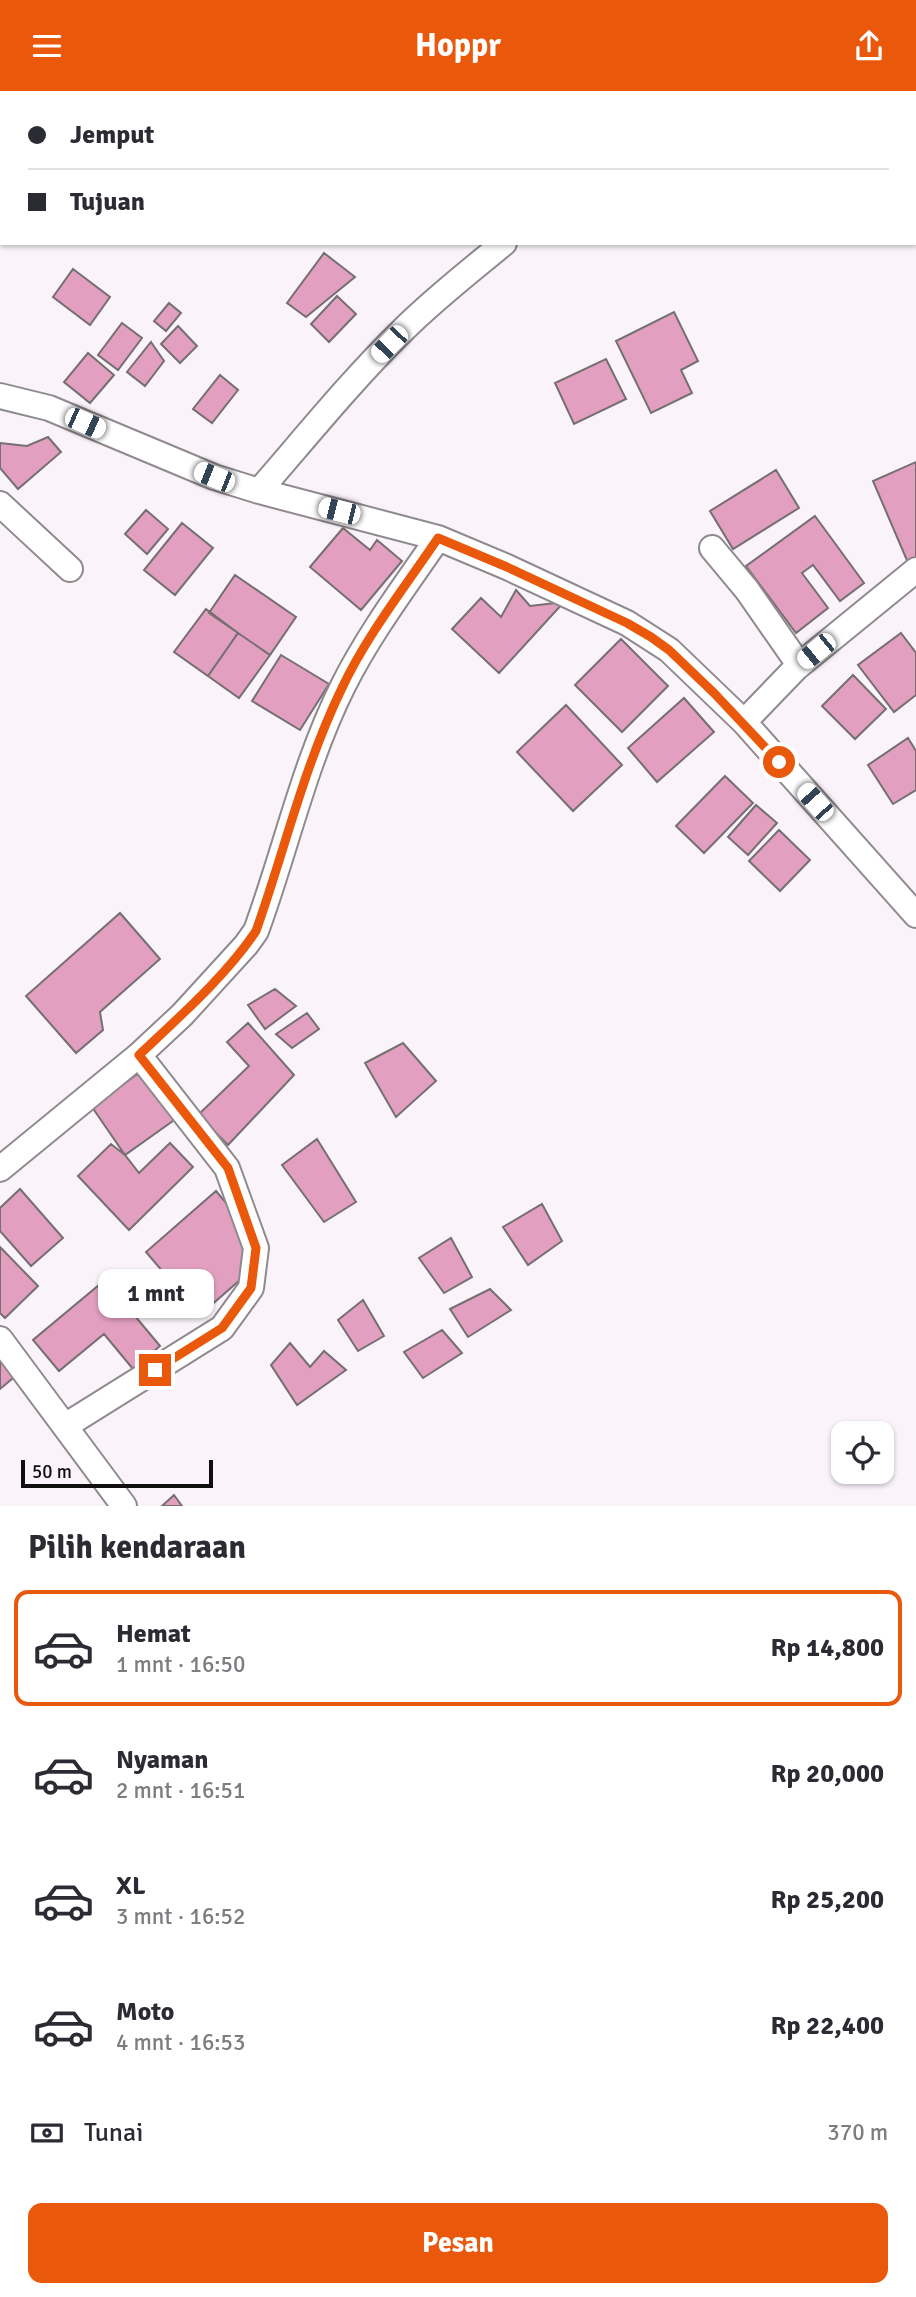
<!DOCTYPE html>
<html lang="id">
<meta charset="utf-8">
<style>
body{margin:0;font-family:Signika,sans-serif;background:#f7f7f7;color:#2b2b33;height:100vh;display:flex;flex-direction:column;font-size:26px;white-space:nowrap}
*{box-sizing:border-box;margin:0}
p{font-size:23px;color:#7c7c81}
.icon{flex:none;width:38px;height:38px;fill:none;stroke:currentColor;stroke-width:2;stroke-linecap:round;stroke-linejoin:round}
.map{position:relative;height:1415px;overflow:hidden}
.sheet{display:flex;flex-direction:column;background:#fff;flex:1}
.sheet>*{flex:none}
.hud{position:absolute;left:0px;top:0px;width:917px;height:154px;box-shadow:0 2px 5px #0004;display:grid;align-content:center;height:154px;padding:0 28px;background:#fff}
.controls{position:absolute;left:831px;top:1330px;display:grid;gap:14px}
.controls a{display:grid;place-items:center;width:63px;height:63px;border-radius:14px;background:#fff;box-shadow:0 2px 5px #0004;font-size:35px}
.scale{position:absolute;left:21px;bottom:18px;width:192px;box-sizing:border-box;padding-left:7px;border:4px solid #110e10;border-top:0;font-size:19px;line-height:24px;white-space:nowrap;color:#110e10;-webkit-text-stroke:5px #faf4fa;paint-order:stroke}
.end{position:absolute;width:32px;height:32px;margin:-16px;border:9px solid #ea580c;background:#fff;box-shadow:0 0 0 4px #fff}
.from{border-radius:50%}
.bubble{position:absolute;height:49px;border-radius:14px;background:#fff;box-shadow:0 2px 5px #0004;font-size:23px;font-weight:700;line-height:49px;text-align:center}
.car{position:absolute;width:21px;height:42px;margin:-21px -10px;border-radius:9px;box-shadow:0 0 5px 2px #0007;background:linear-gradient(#fff 24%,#345 0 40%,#fff 0 76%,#345 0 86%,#fff 0)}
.hud b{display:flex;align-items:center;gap:24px;height:66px;font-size:26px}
.hud b+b{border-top:2px solid #e1e1e2}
.hud i{width:18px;height:18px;background:#2b2b33}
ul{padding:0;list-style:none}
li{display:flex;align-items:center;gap:21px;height:116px;margin:0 14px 10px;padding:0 14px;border:4px solid transparent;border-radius:14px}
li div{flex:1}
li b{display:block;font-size:26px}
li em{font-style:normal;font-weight:700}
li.on{border-color:#ea580c}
li>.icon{width:63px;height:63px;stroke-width:1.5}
h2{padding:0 28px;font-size:32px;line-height:84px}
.pay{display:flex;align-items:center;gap:18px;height:77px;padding:0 28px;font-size:26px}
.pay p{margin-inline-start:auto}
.action{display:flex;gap:14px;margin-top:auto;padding:14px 28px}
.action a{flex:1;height:80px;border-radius:14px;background:#ea580c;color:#fff;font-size:28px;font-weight:700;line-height:80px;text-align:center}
header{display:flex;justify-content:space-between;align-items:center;height:91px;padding:0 28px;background:#ea580c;color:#fff;font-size:32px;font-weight:700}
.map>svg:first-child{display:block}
.building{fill:#e29fc0;stroke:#766f72;stroke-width:2}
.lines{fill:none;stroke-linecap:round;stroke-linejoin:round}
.minor-casing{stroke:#908a8f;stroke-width:28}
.minor{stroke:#fff;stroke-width:24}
.route{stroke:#ea580c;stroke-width:9}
</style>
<header><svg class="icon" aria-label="menu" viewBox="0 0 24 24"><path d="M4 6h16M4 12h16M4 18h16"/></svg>Hoppr<svg class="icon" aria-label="share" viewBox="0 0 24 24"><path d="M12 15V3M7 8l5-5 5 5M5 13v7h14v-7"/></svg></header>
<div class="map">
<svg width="916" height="1415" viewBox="0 0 916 1415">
<rect width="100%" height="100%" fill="#faf4fa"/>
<!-- building -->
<path class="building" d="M324,162L355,186L306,226L287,212Z
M73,178L110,206L90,234L53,206Z
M337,205L356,223L329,251L311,233Z
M169,212L181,222L166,240L154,230Z
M674,221L698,270L681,279L692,302L651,322L616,250Z
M122,232L142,247L118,279L98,264Z
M178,235L197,255L180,272L161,253Z
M151,251L164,270L145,295L127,281Z
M88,262L114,284L90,312L64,291Z
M606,268L626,308L574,333L555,292Z
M220,284L238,299L212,332L193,318Z
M48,346L61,361L18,398L0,377V352L27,355Z
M916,371V470L909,474L873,390Z
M776,379L799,417L733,458L710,420Z
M146,419L168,438L147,463L125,443Z
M815,425L864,492L840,510L813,474L802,482L828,517L796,542L746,475Z
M182,432L213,457L175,504L144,479Z
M343,437L370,459L377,449L402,470L361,519L310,476Z
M235,484L296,526L270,564L209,522Z
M516,499L530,515L564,511L499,582L452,538L481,507L501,526Z
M206,518L238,542L208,585L174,561Z
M238,542L270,564L239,607L208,585Z
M901,542L916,562V604L894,621L858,574Z
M621,548L668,595L622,641L575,594Z
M281,564L329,593L300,639L252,610Z
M853,584L886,618L855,648L822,615Z
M684,607L714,641L657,691L628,657Z
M566,614L622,674L573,720L517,661Z
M908,647L916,660V699L893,713L868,674Z
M725,685L753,712L704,762L676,735Z
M756,714L777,732L748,764L728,746Z
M779,739L810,769L780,800L749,770Z
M120,822L160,868L100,921L103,939L76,962L26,905Z
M275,898L296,915L265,938L248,914Z
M307,922L319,938L292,957L276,943Z
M248,932L294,984L228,1054L198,1024L249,975L227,951Z
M403,952L436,990L396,1026L365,972Z
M143,979L177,1027L125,1064L92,1016Z
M317,1048L356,1111L324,1131L282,1074Z
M170,1052L193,1076L129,1139L78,1085L111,1053L125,1064L139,1082Z
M20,1098L63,1147L31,1175L0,1140V1117Z
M216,1100L250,1140L249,1181L200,1224L146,1161Z
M542,1113L562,1150L528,1174L503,1136Z
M451,1147L472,1186L444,1202L419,1167Z
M0,1156L38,1195L5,1227L0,1222Z
M105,1189L160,1255L133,1278L104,1243L59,1280L33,1249Z
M490,1198L511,1219L468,1246L450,1218Z
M363,1209L384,1245L358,1260L338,1229Z
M442,1239L462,1262L423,1287L404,1261Z
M290,1252L310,1276L324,1260L346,1279L297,1314L271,1274Z
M0,1258L19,1282L0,1298Z
M174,1404L182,1415H162Z"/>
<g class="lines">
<defs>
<path id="minor" d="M658,2L660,0
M0,305L49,317L214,386L259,400L438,447L507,476L627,532L669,559L744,631L916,824
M259,400C306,346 351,290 402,240C434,208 469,181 504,152
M0,413L70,478
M712,457L747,499L795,568L796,577L744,631
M796,577L916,479
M0,1078L139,964L182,924L246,854L256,840C286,758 304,673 343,595C369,543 405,495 438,447
M0,1248L124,1415
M65,1335L222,1237L251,1197L256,1157L227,1077L139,964"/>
</defs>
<!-- minor casing -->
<use href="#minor" class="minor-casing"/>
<!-- minor -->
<use href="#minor" class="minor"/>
</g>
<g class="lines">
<!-- route -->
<path class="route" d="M155,1279L222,1237L251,1197L256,1157L228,1077L139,964C178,927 226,885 256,840C285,758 304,675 342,597C367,544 405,496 438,447L507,476L627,532L651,546L669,559L714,602L779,671"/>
</g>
</svg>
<div class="controls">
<a><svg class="icon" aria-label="locate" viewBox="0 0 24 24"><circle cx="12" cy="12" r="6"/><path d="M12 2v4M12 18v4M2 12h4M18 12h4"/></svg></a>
</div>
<div class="scale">50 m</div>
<i class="end from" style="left:779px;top:671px"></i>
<i class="end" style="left:155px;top:1279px"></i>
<div class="bubble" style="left:98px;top:1178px;width:116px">1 mnt</div>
<i class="car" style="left:389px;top:253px;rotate:224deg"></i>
<i class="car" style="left:85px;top:332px;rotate:114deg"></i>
<i class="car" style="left:214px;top:386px;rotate:292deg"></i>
<i class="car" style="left:339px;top:420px;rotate:284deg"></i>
<i class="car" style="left:816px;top:560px;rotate:231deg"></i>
<i class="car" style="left:815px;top:711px;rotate:318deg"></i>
<div class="hud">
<b><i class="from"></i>Jemput</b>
<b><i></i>Tujuan</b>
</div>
</div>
<section class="sheet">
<h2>Pilih kendaraan</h2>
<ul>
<li class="on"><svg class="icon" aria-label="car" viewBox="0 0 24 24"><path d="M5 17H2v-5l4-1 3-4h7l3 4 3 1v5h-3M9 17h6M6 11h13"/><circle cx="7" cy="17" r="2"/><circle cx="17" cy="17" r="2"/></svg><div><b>Hemat</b><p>1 mnt · 16:50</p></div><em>Rp 14,800</em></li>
<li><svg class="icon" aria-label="car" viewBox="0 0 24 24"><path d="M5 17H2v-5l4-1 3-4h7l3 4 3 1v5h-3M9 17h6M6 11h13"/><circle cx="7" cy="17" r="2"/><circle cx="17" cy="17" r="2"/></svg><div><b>Nyaman</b><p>2 mnt · 16:51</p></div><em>Rp 20,000</em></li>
<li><svg class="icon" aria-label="car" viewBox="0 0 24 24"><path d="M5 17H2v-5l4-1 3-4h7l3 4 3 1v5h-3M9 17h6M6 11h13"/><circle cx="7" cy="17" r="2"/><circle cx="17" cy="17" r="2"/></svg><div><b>XL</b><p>3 mnt · 16:52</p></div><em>Rp 25,200</em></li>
<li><svg class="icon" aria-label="car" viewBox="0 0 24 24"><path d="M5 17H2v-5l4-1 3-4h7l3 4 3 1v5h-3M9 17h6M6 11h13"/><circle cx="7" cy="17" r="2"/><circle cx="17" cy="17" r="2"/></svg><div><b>Moto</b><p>4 mnt · 16:53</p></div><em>Rp 22,400</em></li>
</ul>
<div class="pay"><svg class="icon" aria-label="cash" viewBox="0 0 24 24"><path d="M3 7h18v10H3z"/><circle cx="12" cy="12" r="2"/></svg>Tunai<p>370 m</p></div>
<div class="action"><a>Pesan</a></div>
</section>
